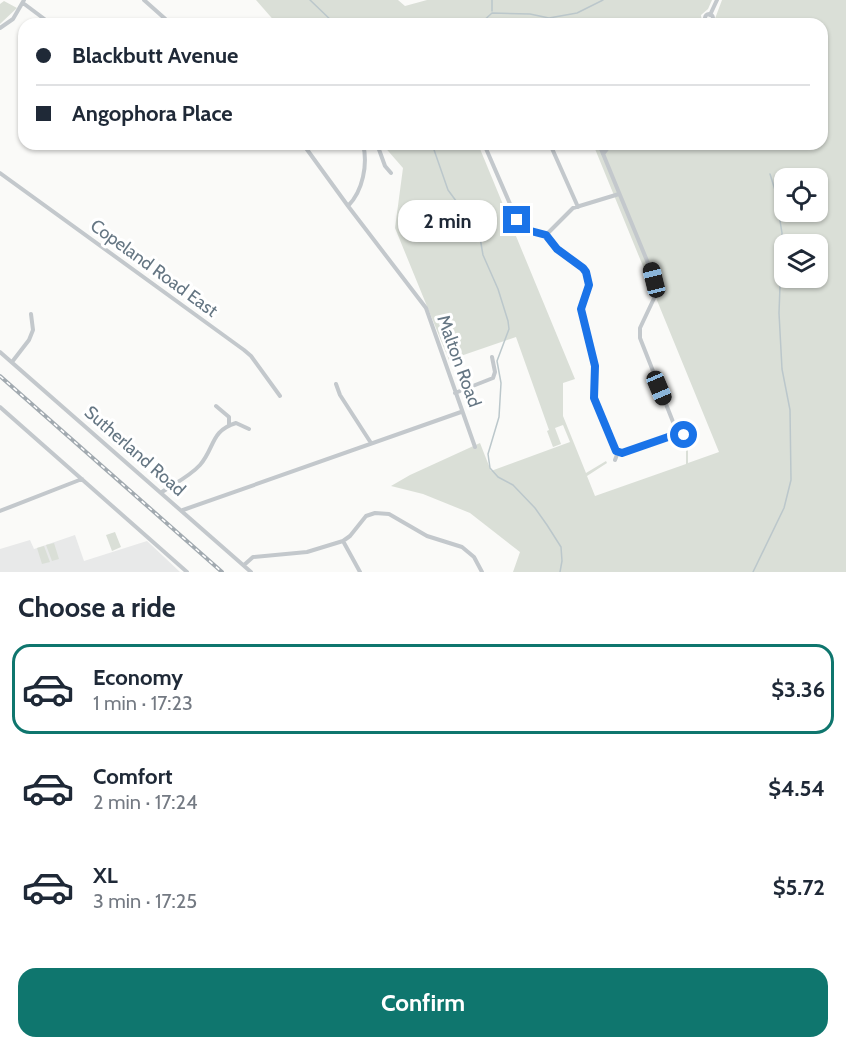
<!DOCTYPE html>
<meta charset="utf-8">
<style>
body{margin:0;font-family:Cabin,sans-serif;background:#f2f2f3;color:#1f2937;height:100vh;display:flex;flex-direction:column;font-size:22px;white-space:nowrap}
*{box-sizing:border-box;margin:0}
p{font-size:20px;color:#747a83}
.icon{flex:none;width:33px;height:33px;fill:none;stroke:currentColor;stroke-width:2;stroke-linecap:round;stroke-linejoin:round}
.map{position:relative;height:572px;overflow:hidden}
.sheet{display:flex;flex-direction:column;background:#fff;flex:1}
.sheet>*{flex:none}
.hud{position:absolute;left:18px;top:18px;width:810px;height:132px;border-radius:18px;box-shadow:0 2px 4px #0004;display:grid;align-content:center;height:132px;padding:0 18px;background:#fff}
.tools{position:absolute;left:774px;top:168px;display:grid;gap:12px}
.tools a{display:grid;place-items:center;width:54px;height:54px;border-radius:12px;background:#fff;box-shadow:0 2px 4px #0004;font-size:30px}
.end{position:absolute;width:27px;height:27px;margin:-14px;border:8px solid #1a73e8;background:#fff;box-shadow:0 0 0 3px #fff}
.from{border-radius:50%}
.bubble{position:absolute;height:42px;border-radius:18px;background:#fff;box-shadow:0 2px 4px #0004;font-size:20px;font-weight:700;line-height:42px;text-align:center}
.car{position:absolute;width:18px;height:36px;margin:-18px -9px;border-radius:8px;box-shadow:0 0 4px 2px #0007;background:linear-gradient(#222 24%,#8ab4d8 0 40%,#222 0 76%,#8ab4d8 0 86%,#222 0)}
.hud b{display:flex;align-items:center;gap:21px;height:57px;font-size:22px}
.hud b+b{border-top:2px solid #e0e1e3}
.hud i{width:15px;height:15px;background:#1f2937}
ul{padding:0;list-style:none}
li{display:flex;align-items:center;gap:18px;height:90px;margin:0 12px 9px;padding:0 6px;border:3px solid transparent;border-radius:18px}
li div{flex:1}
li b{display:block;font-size:22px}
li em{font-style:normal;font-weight:700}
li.active{border-color:#0f766e}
li>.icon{width:54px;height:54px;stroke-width:1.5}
h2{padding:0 18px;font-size:27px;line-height:72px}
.primary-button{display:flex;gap:12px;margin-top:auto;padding:12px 18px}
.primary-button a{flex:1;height:69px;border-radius:18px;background:#0f766e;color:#fff;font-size:24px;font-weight:700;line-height:69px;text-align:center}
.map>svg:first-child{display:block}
.built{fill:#e8e9e9}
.green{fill:#dadfd7;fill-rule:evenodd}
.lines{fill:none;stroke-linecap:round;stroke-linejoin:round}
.stream{stroke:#bbc7cb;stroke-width:1.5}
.street{stroke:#c3c8cc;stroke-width:4}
.rail-casing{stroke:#a2aab0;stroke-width:4}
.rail{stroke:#fff;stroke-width:1.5;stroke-dasharray:4.5;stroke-linecap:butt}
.route{stroke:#1a73e8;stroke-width:8}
.labels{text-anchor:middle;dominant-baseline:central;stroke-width:6;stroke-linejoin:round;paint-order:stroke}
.street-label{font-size:18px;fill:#657683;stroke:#fff}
</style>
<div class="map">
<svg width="846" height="572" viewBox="0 0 846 572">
<rect width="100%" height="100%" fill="#fafaf8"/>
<!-- built -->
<path class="built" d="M75,535L84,561L147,541L180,572H0V549L30,540L34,549Z"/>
<!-- green -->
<path class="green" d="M256,0H398L405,6L427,0H712L708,9L701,15L702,24H672L664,19L660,24H277Z
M722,0H846V572H513L520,552L470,513L423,494L391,486L410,475L480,443L491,471L570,442L563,425L555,428L561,444L553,447L547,431L549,430L516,337L449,360L395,228L403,168L382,144H478L575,379L563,383V416L586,473L606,461L607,463L587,476L595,496L686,464V445L688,444V463L719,452L593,144H822V24H713ZM784,178H818V212H784ZM784,244H818V278H784Z
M4,1L17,8L0,24V4Z
M115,532L121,547L112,551L106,535Z
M54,543L59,559L52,561L46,545Z
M44,546L50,562L42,564L37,548Z"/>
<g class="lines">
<!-- stream -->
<path class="stream" d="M310,0L335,24
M492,0V11
M480,24L492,13L530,14L549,18L577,13L603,0
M432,144L448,190L479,232L483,255L498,289L508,321L509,329L497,361L501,383L499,417L488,454L490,468L498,477L513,485L535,508L547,525L561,547L562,561L560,572
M753,572L784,508L791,480L790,410L782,369L779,313L782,233L775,190L770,174"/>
<!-- street -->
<path class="street" d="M144,0L171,24
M23,3L51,24
M705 18a4 4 0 1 1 8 0a4 4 0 1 1-8 0Z
M710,15L717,0
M0,28L13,19L24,0
M303,144L348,206L426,308L475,447
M377,144L385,166L391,173
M484,144L517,220L527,230L546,235
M550,144L578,207
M599,144L650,268L657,292L640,328V338L675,427L674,432L671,436L622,453L615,449L594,398L595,366L581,309L589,285L588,278L583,268L557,249L546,235L573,208L619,194
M603,154L611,144
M0,173L244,350L251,356L280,396
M348,206C363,191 368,164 363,144
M0,352L251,572
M12,362L29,340L33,330L31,314
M336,384L340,395L371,443
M455,393L493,378L495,372L492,357
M216,406L229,417V426
M0,407L187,572
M674,432L688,438
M615,460L618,452
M162,492C174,484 190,476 200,465C215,448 210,431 236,423L249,429
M183,510L461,412
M0,511L82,479
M343,541L350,536L366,516L375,513L389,514L427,536L462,547L474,557L482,572
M244,565L253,557L307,552L343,541L360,572"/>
<defs>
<path id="rail" d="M0,376L222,572"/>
</defs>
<!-- rail casing -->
<use href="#rail" class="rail-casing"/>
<!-- rail -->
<use href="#rail" class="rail"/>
</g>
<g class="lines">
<!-- route -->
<path class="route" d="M517,220L527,230L546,235L557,249L583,268L586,272L589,285L581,309L595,366L594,398L616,451L622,453L671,436L674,432L684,435"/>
</g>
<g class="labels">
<!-- street labels -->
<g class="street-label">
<text transform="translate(154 268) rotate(36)">Copeland Road East</text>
<text transform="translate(459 361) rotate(70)">Malton Road</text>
<text transform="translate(135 451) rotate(41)">Sutherland Road</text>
</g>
</g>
</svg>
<div class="tools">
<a><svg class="icon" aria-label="locate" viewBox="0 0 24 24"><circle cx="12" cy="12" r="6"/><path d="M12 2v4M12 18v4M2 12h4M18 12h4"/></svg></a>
<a><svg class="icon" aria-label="layers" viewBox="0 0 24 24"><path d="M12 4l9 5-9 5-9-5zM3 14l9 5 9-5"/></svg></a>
</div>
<i class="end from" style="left:684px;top:435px"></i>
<i class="end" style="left:517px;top:220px"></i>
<div class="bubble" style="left:398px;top:200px;width:99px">2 min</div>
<i class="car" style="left:654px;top:280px;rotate:346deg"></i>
<i class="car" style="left:659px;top:388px;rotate:157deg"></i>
<div class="hud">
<b><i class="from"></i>Blackbutt Avenue</b>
<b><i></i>Angophora Place</b>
</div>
</div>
<section class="sheet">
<h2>Choose a ride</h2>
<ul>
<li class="active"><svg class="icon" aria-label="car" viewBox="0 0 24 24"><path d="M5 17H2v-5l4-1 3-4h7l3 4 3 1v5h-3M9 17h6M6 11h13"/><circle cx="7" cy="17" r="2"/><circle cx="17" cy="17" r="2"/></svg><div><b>Economy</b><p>1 min · 17:23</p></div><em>$3.36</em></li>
<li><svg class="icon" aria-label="car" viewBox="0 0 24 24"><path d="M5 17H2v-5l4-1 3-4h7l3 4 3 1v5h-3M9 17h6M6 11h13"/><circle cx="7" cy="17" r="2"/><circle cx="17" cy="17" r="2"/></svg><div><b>Comfort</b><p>2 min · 17:24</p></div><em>$4.54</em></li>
<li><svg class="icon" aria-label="car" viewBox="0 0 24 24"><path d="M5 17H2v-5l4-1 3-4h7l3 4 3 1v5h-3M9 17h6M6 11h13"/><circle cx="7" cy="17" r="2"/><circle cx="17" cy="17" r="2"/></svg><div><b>XL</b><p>3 min · 17:25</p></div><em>$5.72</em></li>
</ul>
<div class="primary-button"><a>Confirm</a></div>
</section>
